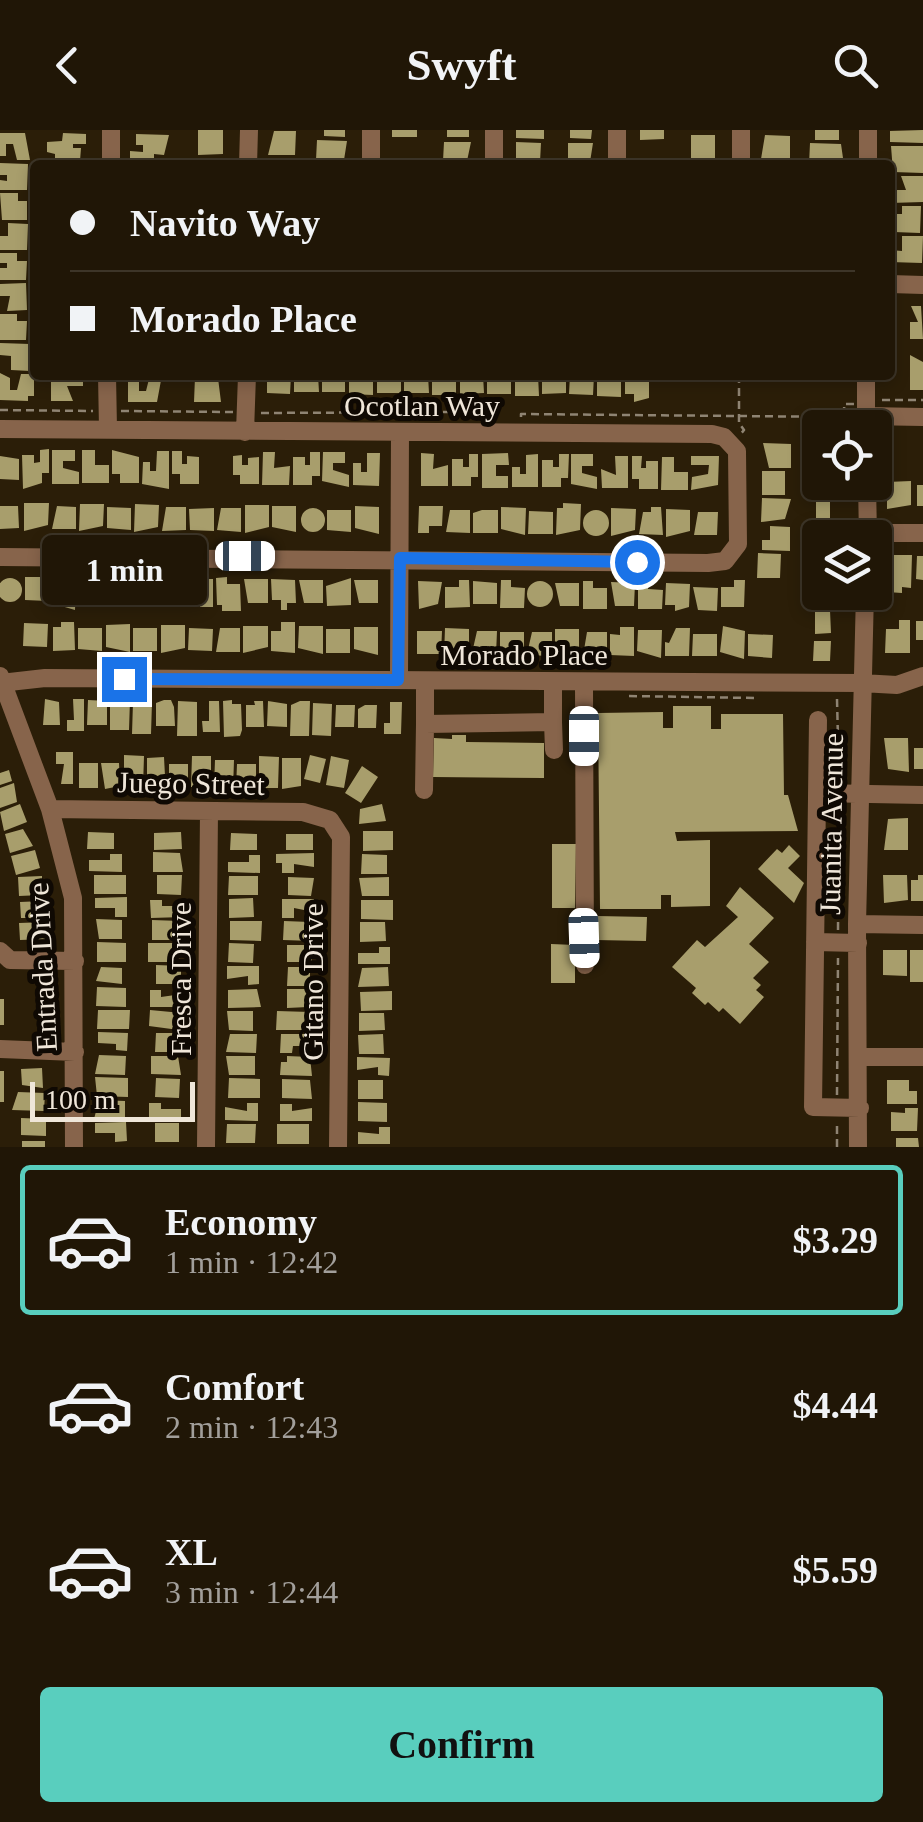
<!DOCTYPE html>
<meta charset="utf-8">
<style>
body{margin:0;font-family:"Times New Roman",serif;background:#2d2314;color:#f1f3f6;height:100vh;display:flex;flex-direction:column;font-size:38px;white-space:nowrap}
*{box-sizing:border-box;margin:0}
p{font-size:32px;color:#a29f9b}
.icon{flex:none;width:55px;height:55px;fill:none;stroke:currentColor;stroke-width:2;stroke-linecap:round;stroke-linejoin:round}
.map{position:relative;height:1017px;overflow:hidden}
.panel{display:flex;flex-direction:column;background:#201606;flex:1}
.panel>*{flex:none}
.hud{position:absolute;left:30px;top:30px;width:865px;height:220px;border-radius:10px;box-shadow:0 5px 15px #0003,0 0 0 2px #3d3528;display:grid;align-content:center;height:220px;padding:0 40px;background:#201606}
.buttons{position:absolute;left:802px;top:280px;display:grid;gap:20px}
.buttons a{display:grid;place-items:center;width:90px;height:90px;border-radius:10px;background:#201606;box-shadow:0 5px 15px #0003,0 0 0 2px #3d3528;font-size:50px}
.scale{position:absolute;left:30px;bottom:25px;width:165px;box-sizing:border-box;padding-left:10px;border:5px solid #efe6d9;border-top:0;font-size:28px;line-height:35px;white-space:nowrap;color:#efe6d9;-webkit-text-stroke:8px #0f0903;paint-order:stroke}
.end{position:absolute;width:45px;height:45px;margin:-22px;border:12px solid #1a73e8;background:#fff;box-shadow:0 0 0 5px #fff}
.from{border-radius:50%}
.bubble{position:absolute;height:70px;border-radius:10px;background:#201606;box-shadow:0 5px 15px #0003,0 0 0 2px #3d3528;font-size:32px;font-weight:800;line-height:70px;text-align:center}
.car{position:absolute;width:30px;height:60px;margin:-30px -15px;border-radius:12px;box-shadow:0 0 8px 2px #0007;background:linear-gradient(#fff 24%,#345 0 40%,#fff 0 76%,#345 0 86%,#fff 0)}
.hud b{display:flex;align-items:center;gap:35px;height:95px;font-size:38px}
.hud b+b{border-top:2px solid #3d3528}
.hud i{width:25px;height:25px;background:#f1f3f6}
ul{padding:18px 0 0;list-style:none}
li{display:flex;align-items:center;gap:30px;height:150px;margin:0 20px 15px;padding:0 20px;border:5px solid transparent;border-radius:10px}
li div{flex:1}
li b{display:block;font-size:38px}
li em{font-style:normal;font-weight:800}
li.selected{border-color:#59cebe}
li>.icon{width:90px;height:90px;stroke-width:1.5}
.primary-button{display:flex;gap:20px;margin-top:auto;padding:20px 40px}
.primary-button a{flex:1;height:115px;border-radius:10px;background:#59cebe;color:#111;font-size:40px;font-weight:800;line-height:115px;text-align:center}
header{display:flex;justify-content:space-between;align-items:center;height:130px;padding:0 40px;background:#201606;font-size:45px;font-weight:800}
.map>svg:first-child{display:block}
.building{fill:#a89e6c}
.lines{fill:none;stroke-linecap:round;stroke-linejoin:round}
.path{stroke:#8f8473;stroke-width:2.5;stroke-dasharray:8 5;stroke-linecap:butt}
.minor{stroke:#87644b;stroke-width:18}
.route{stroke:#1a73e8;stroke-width:12}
.labels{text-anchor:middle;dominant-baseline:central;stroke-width:10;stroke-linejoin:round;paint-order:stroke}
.street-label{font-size:30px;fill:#efe6d9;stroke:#0f0903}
</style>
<header><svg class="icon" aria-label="back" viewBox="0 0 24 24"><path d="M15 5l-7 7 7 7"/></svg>Swyft<svg class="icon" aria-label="search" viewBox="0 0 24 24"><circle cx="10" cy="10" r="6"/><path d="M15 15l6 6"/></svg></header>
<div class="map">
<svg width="923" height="1017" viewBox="0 0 923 1017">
<rect width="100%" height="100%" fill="#2b1e08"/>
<!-- building -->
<path class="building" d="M198,0H223V24L198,25Z
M324,0H345V7L324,6Z
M392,0H417V7H392Z
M447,0H469V7H447Z
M516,0H544V9L516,8Z
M570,0H592L591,9L570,8Z
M640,0H664V9L640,10Z
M815,0H839V10H815Z
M923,0V13L890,12V1Z
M274,1H296L295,25H268Z
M0,3H25L30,30H17L13,14H6V26H0Z
M63,3L86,4V14H73V18H81L80,31L55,30V24L47,22V12L62,11Z
M136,4L169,5L164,25L154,24V32L130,31V21L143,22V15H136Z
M691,5H715V28H691Z
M765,5L790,6V29H761Z
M317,10L347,11L344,30H316Z
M444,12H471L467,31H443Z
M516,12L541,13L540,32H516Z
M568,13H593L590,32H568Z
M810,13L841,14L844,35H809Z
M891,16H923V43L893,42Z
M194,28H224V35H194Z
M268,28L296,29V35H268Z
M0,33L28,34L27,60H0V50L7,51V45H0Z
M901,46H923V72L890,73V60H906Z
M0,63H18V71H27V90H2Z
M902,76H921L920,103L894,102L895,84H902Z
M8,93L28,94L27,120H0V106H8Z
M902,106H923L922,133L890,132V120L902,121Z
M0,123H17V131H27L26,150H0V138H7V133H0Z
M26,153L27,180L7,181L10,166H0V154Z
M911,176H921L923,209H910V192H918Z
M0,184H17V191H27L26,210H0Z
M0,213L30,214V241L11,240V226L0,225Z
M910,225L923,232V260H910Z
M0,243L10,248V260H17L21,244H34V266H28V271L0,270Z
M51,245H83V256H67L73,271H51Z
M150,245H162L157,272H128V249H139V261H146Z
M267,245H291L290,264L267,263Z
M294,245H318L319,262H294Z
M322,245H345V262H322Z
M349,245H373V265L349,264Z
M377,245H401V263H377Z
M404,245H428L429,263H404Z
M432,245H456V265H432Z
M460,245H483L484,263L460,264Z
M487,245H511V264H487Z
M515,245H538L539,266H515Z
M542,245H566V263L542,264Z
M570,245H594L593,265L569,264Z
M597,245H621V267L597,266Z
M625,245H649V268L634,272V264H625Z
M195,247L218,248L221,272H194Z
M763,313L791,314V338H769Z
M811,314H820V339L811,338Z
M49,319V343H42V353L23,359L22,325H34V333L40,332V320Z
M52,320H75V331H63V338L79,342V354H52Z
M82,320H95V335H109V353H82Z
M112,320L139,327V353H120V344H112Z
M157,321H169V359L142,354L143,332H150V341H156Z
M172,321H182V334H187V326L199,327V354H180V344H172Z
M263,322H275L274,338L290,336L289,355H262Z
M310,322H320V346H312V355H293V327H305V335H310Z
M323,322H345V333H333V340L349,345V357L322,351Z
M367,323H380L379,356L353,355V333H361V342H367Z
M421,323L434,324L433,339L448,335V356H421Z
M508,323L509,335H496V346H508V358H482V324Z
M469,324H478V347H471V356H452V329H463V337H469Z
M538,324V357H512V337H520V344H526V325Z
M559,324H569L568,348H561V357H542V330H553V337H559Z
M571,324H593V336H582V343L597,347V359L571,354Z
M242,325V335H248V328L259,327V354H240V345H233V326Z
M0,326L19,329V350L0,349Z
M615,326H628V358H602L601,339L616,345Z
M632,326H642L641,338H646V331H658V359H639V349H632Z
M691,326H719L718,355L691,360L692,347L708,344L709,335H691Z
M662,327H674V342H688V360H661Z
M762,341H785V365H762Z
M815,344H820V352H830V366H815Z
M911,351V375L887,379V352Z
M917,355H923V376H917Z
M762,368L791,369L785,389L761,392Z
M816,369H830V393H816Z
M24,373H49L48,395L24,401Z
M563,373L581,374L580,400L556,405L557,378H563Z
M80,374H104L103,396L79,401Z
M135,374L159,375L158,397L134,402Z
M245,375H269V397L245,403Z
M0,376H18L19,398L0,399Z
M57,376L76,377V399H52Z
M272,376H296V402L272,397Z
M355,376L379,377V404L355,398Z
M419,376H443L442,396H429V403H418Z
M107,377L131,378V400L107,398Z
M166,377H186V400L162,401Z
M501,377L526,378L525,405L501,399Z
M651,377H661L663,405L639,404L643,382H651Z
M301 390a12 12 0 1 1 24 0a12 12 0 1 1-24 0Z
M214,378V401L190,400L189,379Z
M221,378H241V402L217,400Z
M611,378L636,379L635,400L611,406Z
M666,379L690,380V401L666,407Z
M327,380H351V402L327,400Z
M450,380H470V403L446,402Z
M482,380H498V403H473V383Z
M583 393a13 13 0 1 1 26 0a13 13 0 1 1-26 0Z
M529,381L553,382V404H528Z
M698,382H718L717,405H694Z
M770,396L790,397V421L762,420V410H770Z
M812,397H831V408H820V421H812Z
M758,423L781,424L780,448H757Z
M891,425H912L911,458L902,457V463L887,462Z
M917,426H923V450L916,449Z
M52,446L76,452L75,480L51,473Z
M25,447H48V471L25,470Z
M120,447H130L131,474H107L106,454L120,453Z
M227,447V454H240L241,481H222V475H217L216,448Z
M79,448H103L102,470H78Z
M134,448H158V473L139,474Z
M168,448H186L185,471H161L162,449Z
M351,448V475L327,476L326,456Z
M-2 460a12 12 0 1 1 24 0a12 12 0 1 1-24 0Z
M189,449H213V477H200V472H194Z
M244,449H268V473H248Z
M271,449L295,450L296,473H287V480H281V470H272Z
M299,450H323V473H304Z
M354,450H378V473H359Z
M459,450H469L470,477L445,478V457H459Z
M501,450H511V457L525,458L524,478H500Z
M734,450H745L744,477H721V457H734Z
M527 464a13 13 0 1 1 26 0a13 13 0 1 1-26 0Z
M418,451L442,452L438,474L419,479Z
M473,451L497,453V474H473Z
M583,451H593V458H607V479H583Z
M611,452L635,453L634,476H615Z
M638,452H648V459L663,460L662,479H638Z
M805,452H820V462H830V476H812V468H805Z
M555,453H579V476H560Z
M666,453L690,454L689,477L675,481V475H665Z
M693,457L718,458L717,481L698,480Z
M815,480H830L831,503L815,504Z
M899,490H910V523H885L886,499H899Z
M916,491H923V510H916Z
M61,492H74L75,520L53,521V497H61Z
M281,492H295V523L271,521V501H281Z
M24,493L48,494L47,517L23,516Z
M130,494V522L106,517V495Z
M161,495H185V518L161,523Z
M243,496H268V517L243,523Z
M299,496H323V524L298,518Z
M723,496L745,501L744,529L720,522Z
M354,497H378V525L354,519Z
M620,497H634V526L610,525V504L620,505Z
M78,498H102V521L78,519Z
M133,498H157V521H133Z
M189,498L213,499L212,521L188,520Z
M220,498H240V522H216Z
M445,498L469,499V521L444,526Z
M676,498H690L689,526H665V512L669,513Z
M326,499H350V523H326Z
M555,499H579V521L555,527Z
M638,500H662L661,528L637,521Z
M417,501H442L441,524H417Z
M477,501H497L496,525L472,523Z
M500,502H524V525L500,524Z
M532,502H552V527L527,524Z
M587,502H607V526H583Z
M693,504H717V526H692Z
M748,504L773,505L772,528L748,526Z
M814,511H831L830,531H813Z
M45,569L59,572L60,595H43Z
M73,569H84V601H67V590H74Z
M120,569L130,570L129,600H110V573H120Z
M88,570L107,571V595H87Z
M164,570H171L174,577L175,596H156V573Z
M232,570V574H241L242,600L240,606L224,607L223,571Z
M178,571L197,572V606H177Z
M209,571H219L220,602H203L202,591H209Z
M254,571H263L264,597H246V575H255Z
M268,571L287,574V597L267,596Z
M300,571H310L309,606H290L291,575Z
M133,572H152L151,604H132Z
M390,572H402L401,604H384V593H390Z
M313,573L332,574L331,606L312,605Z
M336,575H355L354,597H335Z
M365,575H377L376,598H358V579Z
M673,576H711V599H721V584H783L784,665H788L798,701L675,702L677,711L710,710V776L671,777V765H661V779H600L598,583L663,582V598H673Z
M452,605H466V612L544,613V648L433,647L434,608L452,609Z
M884,608H908L909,642L888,639Z
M914,618H923V639H914Z
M56,622H73V654H61L64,634H56Z
M124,625L144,626L143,657H124Z
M310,625L326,629L320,653L304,649Z
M192,626H211V657H191Z
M259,626L279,627L278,658H259Z
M331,626L349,630L344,658L326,655Z
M164,627L165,646H158V659L147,660V628Z
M282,628H301V656L282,659Z
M215,630H234L233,660L214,657Z
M79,633H98V658H79Z
M101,633H119L120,656L105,659Z
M169,634H188V659H169Z
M237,634H256V660L236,659Z
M362,636L378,647L361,673L345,663Z
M9,640L12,651L0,655V643Z
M14,653L17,672L0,678V658Z
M20,674L27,692L4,701L0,682Z
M382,674L386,691L359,694L360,679Z
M908,688V720H884L888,689Z
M23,699L33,716L10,723L5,704Z
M363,701H393V720L363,721Z
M88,702L114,703V719H87Z
M181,702L182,719L154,720V703Z
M231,703L257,704V720H230Z
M286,704H313V720H286Z
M552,714H576L575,778H552Z
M789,715L800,726L788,738L804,753L794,773L758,739L777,719L782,723Z
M35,720L40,738L16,745L11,726Z
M153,722L180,723L183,742H153Z
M314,723V737L294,734V743H282V733H276V724Z
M110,724H122V742L89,741V730H110Z
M362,724L387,725V744H361Z
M249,725H260V743L228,742V732H249Z
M94,745H126V764H94Z
M157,745H182L181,765L157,764Z
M883,745H907L908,770L884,773Z
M918,745H923V771H911V750H918Z
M42,746V765L19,766L18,747Z
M229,746H258V765H228Z
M288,747L314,748L311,766L288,765Z
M389,747V766H362L359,748Z
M740,757L774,788L749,814L769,832L753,848L761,855L756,860L764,867L740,894L723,878L719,882L708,872L705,875L692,863L696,858L672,837L697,810L705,817L738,787L726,776Z
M127,767V787H115V778H95V768Z
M253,768L254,787L229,788V769Z
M282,769H314V782L294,778V788H282Z
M150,770H162V776H183V787L151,788Z
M361,770H393V790L361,789Z
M43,771L40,788H21L20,772Z
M597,786L647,787L646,811L596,810Z
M96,789L122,790V809H99Z
M152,790L181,791V810H152Z
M230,791H262L261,811L230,810Z
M284,791L310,792L313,811L283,810Z
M47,792V809L20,810L19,793Z
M360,792H385L386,811L360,812Z
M97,812L126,813V832H97Z
M148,813H180L179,832H148Z
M229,813L254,814L253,833L228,832Z
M551,814L575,815V853H551Z
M287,815H312V832H287Z
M379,817H390V834H358V823H379Z
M883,820H907V846L883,845Z
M910,820H923V852H910Z
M156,835L181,836V854H156Z
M227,836H259V854L248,855V846L227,849Z
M101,837L122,838V854L96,851Z
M288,837H310V856H287Z
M388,837L389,856L358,857L362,838Z
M97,857L126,858V877L96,876Z
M257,859L261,877L228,878V860Z
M287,859H308V877L287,878Z
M150,860H161V867L182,864V877H150Z
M392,861V880L361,881L360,862Z
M0,869H4V895H0Z
M98,880H130L129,899H97Z
M150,880L182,883L179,900L149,896Z
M227,881H253V901L229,900Z
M277,881L310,882L313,900H276Z
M359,883H384L385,900L359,901Z
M98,902L128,903L127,921L116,920V914L98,913Z
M156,903H180V922H155Z
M230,904H257L256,923L226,922Z
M281,904H313V916H293L292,923H280Z
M383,904L384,924H359L358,905Z
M99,925L126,926L125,945L95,944Z
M151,926H178L181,945L151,944Z
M226,926H255V945H229Z
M287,926L310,927L312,946L280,945L281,932H287Z
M357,927L390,928L389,946L378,945V937L357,940Z
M42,938L43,958L22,955L21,939Z
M0,941H4V972H0Z
M95,947L128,948V967L97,966Z
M156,948L180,949L179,968L155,967Z
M229,948L260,949V968H228Z
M282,949L310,950L312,969L282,968Z
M358,950H383V969H358Z
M887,950H909V961H917V974H887Z
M18,962L45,963L44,981L12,980Z
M99,970L125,971V989H94Z
M358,972L387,973V992L358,991Z
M149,973H161V979H181V989L149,990Z
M247,973H258V991L225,990V977L247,981Z
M280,974H292V981L312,978V991H280Z
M905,978H918L917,1001H891V982L905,983Z
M21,988L46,989V1006L21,1005Z
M126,992L127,1011L115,1012V1003H95V993Z
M155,993H179V1012H155Z
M227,994H256L255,1013H226Z
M277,994H309V1014H277Z
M379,997H390V1014H358V1002L379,1004Z
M896,1008H918L919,1017H896Z
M22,1011H45V1017H22Z"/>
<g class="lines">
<!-- path -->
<path class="path" d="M739,245V293L744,300L740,305
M882,270H923
M0,280L93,281
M121,281L233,282
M261,283L461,282V286
M521,287V284L843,287
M845,298L844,274H854
M629,566L755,568
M837,569L839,650
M838,800L839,678
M837,965L838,828
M837,1017V993"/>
<!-- minor -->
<path class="minor" d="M111,35V0
M248,35L249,0
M371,35V0
M494,35V0
M617,35V0
M741,35V0
M868,35V0
M890,154L923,155
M107,245L108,299
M866,286L923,287
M866,297V245
M0,299L712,304L724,307L737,321L738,414L725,431L708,433L0,427
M245,302L247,245
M867,352L868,408
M868,403H923
M0,546L50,679L73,768L74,1017
M399,550L400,302
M425,551V594L553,592V553
M0,553L45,548L861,553L897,555L923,546
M584,553L585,835
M818,590L813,977L860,978
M553,592L554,620
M424,660L425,594
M817,663L923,665
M50,679L303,682L330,690L341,707L338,1017
M857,794L923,795
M815,812L858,813
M0,821L10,830L75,831
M0,919L75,922
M860,927H923
M206,1017L209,681
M858,1017L857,794L865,462"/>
</g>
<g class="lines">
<!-- route -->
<path class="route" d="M124,549L398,550L400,428L637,432"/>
</g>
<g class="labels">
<!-- street labels -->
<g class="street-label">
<text x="422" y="275">Ocotlan Way</text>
<text x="524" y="524">Morado Place</text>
<text transform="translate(191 653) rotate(1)">Juego Street</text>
<text transform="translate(831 694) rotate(-89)">Juanita Avenue</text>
<text transform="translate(42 837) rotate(-93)">Entrada Drive</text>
<text transform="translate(180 849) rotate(-90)">Fresca Drive</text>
<text transform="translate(312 852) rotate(-90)">Gitano Drive</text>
</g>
</g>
</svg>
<div class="buttons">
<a><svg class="icon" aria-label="locate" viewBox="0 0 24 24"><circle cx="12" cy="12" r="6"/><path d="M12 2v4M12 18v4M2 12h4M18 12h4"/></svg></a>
<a><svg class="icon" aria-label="layers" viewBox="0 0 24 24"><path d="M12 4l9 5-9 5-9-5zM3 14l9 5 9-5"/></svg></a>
</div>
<div class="scale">100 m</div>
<i class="end from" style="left:637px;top:432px"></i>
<i class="end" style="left:124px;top:549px"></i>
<div class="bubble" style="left:42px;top:405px;width:165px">1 min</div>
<i class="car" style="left:245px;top:426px;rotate:90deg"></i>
<i class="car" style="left:584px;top:606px;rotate:180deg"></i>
<i class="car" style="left:584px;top:808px;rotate:178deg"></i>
<div class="hud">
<b><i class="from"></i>Navito Way</b>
<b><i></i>Morado Place</b>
</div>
</div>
<section class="panel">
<ul>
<li class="selected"><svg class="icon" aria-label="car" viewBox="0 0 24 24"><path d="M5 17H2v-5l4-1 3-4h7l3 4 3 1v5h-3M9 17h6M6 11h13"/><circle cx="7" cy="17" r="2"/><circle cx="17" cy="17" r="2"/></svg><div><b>Economy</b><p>1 min · 12:42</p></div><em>$3.29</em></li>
<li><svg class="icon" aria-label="car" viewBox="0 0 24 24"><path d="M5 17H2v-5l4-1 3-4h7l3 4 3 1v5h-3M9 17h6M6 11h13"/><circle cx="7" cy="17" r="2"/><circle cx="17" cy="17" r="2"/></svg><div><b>Comfort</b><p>2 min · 12:43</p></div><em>$4.44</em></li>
<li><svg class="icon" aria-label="car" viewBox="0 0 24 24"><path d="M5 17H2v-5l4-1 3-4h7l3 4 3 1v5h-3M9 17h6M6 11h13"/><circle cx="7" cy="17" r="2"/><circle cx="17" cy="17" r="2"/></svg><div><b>XL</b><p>3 min · 12:44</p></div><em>$5.59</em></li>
</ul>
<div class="primary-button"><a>Confirm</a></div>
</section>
